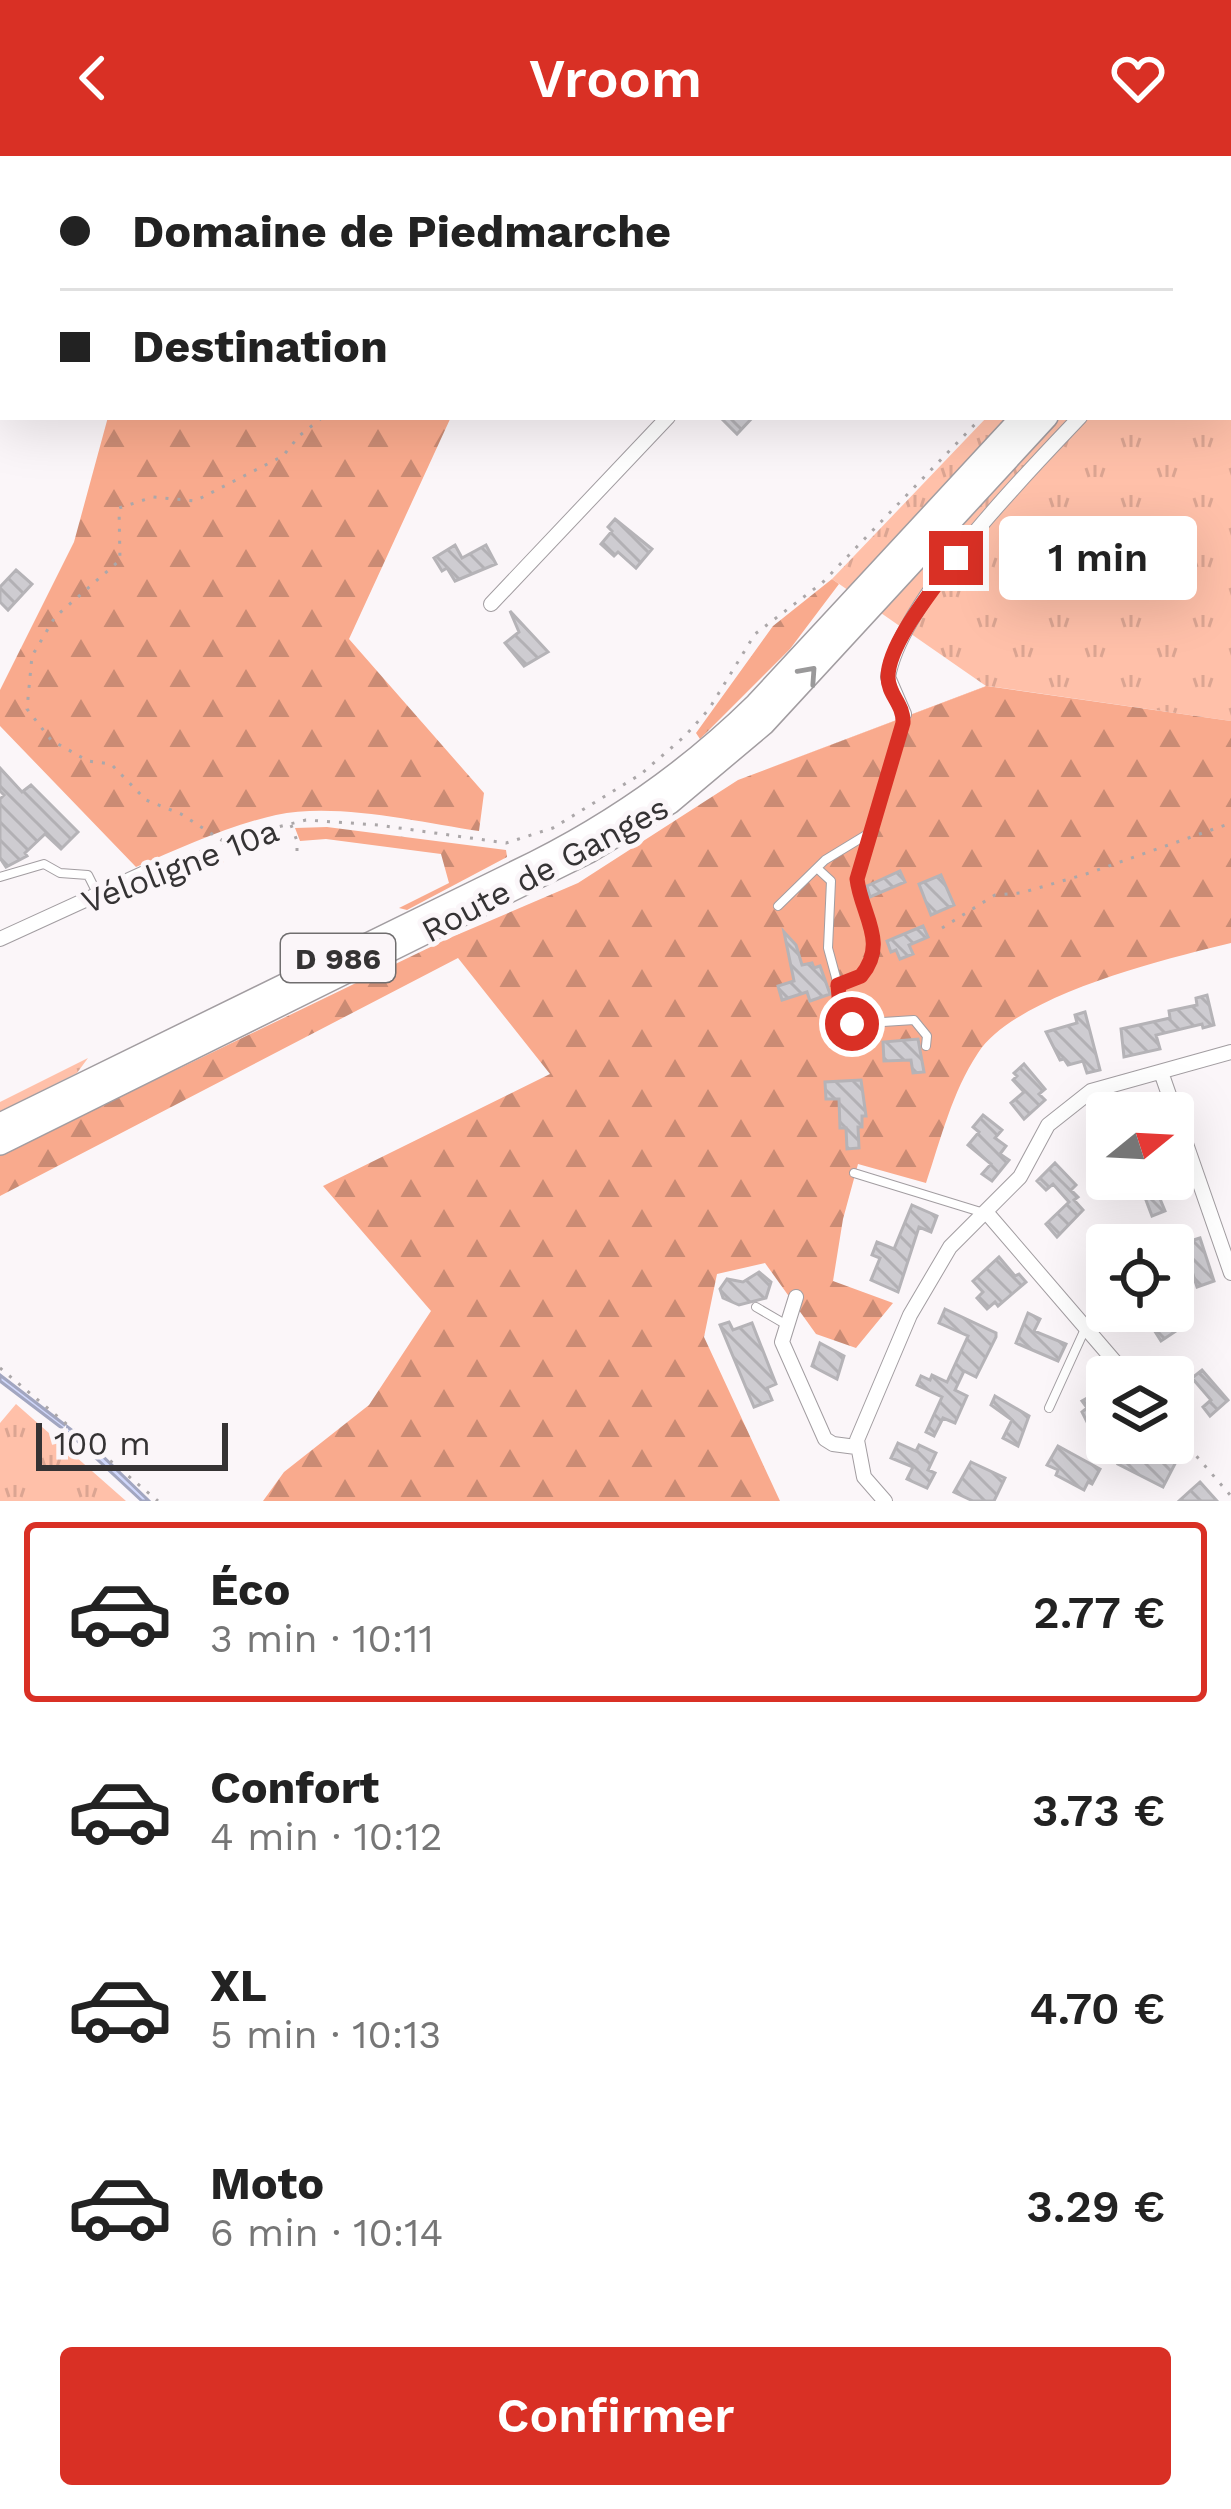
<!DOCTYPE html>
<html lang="fr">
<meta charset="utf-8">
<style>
body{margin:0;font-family:"Work Sans",sans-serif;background:#f6f6f6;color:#222;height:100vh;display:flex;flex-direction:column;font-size:45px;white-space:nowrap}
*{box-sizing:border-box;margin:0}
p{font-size:39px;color:#767676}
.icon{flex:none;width:66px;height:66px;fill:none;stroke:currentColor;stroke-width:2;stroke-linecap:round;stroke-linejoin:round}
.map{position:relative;height:1345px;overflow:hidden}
.drawer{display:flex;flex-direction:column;background:#fff;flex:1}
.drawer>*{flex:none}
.guide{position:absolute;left:0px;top:0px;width:1233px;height:264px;box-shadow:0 12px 48px #0002;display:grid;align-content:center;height:264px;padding:0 60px;background:#fff}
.needle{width:78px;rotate:72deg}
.fabs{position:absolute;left:1086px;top:936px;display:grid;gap:24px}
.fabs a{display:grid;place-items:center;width:108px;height:108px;border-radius:12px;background:#fff;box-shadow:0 12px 48px #0002;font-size:60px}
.scale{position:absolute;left:36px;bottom:30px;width:192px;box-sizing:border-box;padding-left:12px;border:6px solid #353334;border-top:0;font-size:33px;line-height:42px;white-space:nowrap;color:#353334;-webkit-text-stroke:9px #fbf6f9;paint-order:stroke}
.end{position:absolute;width:54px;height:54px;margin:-27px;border:15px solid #d93025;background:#fff;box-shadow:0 0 0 6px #fff}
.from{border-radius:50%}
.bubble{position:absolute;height:84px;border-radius:12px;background:#fff;box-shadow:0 12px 48px #0002;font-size:39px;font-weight:600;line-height:84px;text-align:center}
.guide b{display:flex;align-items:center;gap:42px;height:114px;font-size:45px}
.guide b+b{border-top:3px solid #e0e0e0}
.guide i{width:30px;height:30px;background:#222}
ul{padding:21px 0 0;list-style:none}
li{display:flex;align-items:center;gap:36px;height:180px;margin:0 24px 18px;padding:0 36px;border:6px solid transparent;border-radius:12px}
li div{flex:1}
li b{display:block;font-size:45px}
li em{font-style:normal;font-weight:600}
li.selected{border-color:#d93025}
li>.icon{width:108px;height:108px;stroke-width:1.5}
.action{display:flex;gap:24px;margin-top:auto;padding:24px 60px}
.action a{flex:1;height:138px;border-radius:12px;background:#d93025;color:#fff;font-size:48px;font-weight:600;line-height:138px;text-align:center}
header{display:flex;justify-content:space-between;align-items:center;height:156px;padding:0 60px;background:#d93025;color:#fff;font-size:54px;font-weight:600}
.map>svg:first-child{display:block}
.grass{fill:url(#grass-tufts)}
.forest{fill:url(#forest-firs)}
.water{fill:#d1d8fc;stroke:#a2a6c0;stroke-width:3}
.building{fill:url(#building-back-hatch);stroke:#b5b3b7;stroke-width:3}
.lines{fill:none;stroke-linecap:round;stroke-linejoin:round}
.lane-casing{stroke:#a29da1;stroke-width:10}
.street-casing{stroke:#a29da1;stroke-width:16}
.primary-casing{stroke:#a29da1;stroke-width:24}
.path{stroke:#aba7a9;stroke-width:3;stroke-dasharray:3 9;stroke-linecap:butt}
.lane{stroke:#fff;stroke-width:8}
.street{stroke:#fff;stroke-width:14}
.primary{stroke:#fff;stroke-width:21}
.oneway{stroke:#9a999a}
.route{stroke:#d93025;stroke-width:15}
.labels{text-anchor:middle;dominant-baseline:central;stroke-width:10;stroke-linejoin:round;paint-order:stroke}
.shield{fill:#fbf6f9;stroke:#706e6f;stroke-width:3}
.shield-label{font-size:30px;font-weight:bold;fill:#353334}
.street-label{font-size:33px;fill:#353334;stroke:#fbf6f9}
</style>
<header><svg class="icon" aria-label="back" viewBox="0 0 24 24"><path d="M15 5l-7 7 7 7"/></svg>Vroom<svg class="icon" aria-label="heart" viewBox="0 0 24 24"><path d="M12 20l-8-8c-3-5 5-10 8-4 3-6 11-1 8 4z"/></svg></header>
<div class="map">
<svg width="1231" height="1345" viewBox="0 0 1231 1345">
<defs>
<pattern id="grass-tufts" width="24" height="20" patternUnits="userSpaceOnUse" patternTransform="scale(3)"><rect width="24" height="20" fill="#ffc0a9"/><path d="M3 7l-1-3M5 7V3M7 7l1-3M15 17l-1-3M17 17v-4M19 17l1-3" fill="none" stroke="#dba592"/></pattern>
<pattern id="forest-firs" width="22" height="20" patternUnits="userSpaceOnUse" patternTransform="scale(3)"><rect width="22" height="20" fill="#f9aa8d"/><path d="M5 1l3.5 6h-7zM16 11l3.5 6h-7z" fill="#ca8b74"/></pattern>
<pattern id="building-back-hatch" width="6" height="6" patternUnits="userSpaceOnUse" patternTransform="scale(3)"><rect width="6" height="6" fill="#ceccd1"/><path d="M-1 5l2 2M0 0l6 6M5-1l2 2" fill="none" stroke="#b2b0b4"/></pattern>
</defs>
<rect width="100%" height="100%" fill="#fbf6f9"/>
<!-- grass -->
<path class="grass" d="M1231,4V565L988,530L738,624L986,530L832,423L987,261H1230Z
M219,694L224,706L183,723L178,712Z
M88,902L77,917L0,956V946Z
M16,1248L126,1345H0V1267Z"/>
<!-- forest -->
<path class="forest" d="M311,0H643L313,3Z
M108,261H451L349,483L484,637L479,675C418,666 336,646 276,659C227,670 181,692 136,711L0,570V534L74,386Z
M832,423L839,428L790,493L700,583L696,577L773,470Z
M987,530L1231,565V787C1165,803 1016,839 978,897C952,936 941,983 926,1027L858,1008L843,1063L833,1125L893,1147L856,1192L816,1178L765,1107L717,1118L704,1181L780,1345H263L284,1316L369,1249L431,1155L323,1030L550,918L458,802L0,1040V999L445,784L578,727L738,624Z
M327,671L506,694L507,701L407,754L399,752L449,727L441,698L326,683L300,685L295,672Z"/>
<!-- water -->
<path class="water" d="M0,1219L91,1289L149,1345H142L71,1279L0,1225Z"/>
<!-- building -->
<path class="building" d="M720,261H753L737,278Z
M615,363L652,393L636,412L618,396L614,400L601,388L612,375L608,371Z
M455,389L462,402L486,389L496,408L455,425L447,412L442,415L434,402Z
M16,414L32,428L8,454L0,446V431Z
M510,455L548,496L524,510L505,487L519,476Z
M0,612L22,636L31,629L78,676L61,693L45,678L25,697L27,700L6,711L0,702V643L4,639L0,635Z
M900,715L905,726L870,741L867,730Z
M941,719L954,749L931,759L919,728Z
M923,770L928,781L909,789L913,798L900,803L896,794L891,796L887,785Z
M784,776L796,789L802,809L812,807L814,812L820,810L830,838L810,845L807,836L782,844L778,830L794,825Z
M1207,839L1214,869L1203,872L1202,868L1156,879L1160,893L1124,901L1121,873L1170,862L1169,855L1197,849L1196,842Z
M1085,856L1100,914L1087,917L1083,905L1068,909L1064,903L1060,904L1046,876L1077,867L1075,859Z
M918,883L924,916L913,917L911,904L884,905L883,886Z
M1024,908L1045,933L1039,938L1045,944L1024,963L1011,947L1024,936L1013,924L1017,920L1014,917Z
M861,924L866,960H862V971H858L859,992L847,993L846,972H840L839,943H826L825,926Z
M983,959L1002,974L995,982L1006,990L1000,998L1009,1004L992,1025L982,1018L991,1008L968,989L979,976L973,971Z
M1173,999L1187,1024L1158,1038L1165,1055L1152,1060L1138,1023H1173Z
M1055,1007L1076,1029L1071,1034L1078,1041L1074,1044L1083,1054L1057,1081L1046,1068L1069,1046L1053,1028L1046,1034L1037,1025Z
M912,1049L937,1060L931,1076L919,1071L898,1136L871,1124L880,1102L872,1099L877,1086L894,1093Z
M1200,1082L1214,1125L1197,1131L1192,1115L1175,1121L1173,1103L1178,1089Z
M1107,1086V1142L1094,1121L1102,1116L1089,1097Z
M999,1101L1015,1120L1019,1118L1026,1126L998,1150L995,1146L987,1153L977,1142L983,1136L973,1125Z
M759,1116L771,1126L766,1142L739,1149L723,1142L720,1133L727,1123L743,1126Z
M945,1153L996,1177V1181L976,1221L964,1215L955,1234L967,1240L955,1267L943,1262L934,1280L926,1276L942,1241L917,1229L921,1220L930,1224L932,1219L947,1226L968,1180L939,1167Z
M1142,1155H1159L1176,1175L1161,1185Z
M1028,1157L1040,1163L1034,1175L1066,1188L1058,1205L1016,1187Z
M729,1166L733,1174L752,1167L776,1228L767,1232L772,1244L754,1251L720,1169Z
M820,1187L844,1200L837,1223L812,1210Z
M1202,1214L1228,1244L1210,1260L1203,1251L1211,1244L1192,1222Z
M1096,1237L1107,1254V1288L1100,1292L1082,1256L1087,1252L1082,1245Z
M995,1240L1029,1260L1018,1290L1003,1282L1012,1264L991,1249Z
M898,1287L916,1295L919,1289L936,1297L928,1314L935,1317L927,1332L907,1323L913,1311L891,1302Z
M1129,1287H1147L1178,1302L1163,1331L1118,1308Z
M1058,1290L1100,1313L1092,1328L1088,1326L1084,1334L1056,1319L1058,1314L1047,1309Z
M971,1306L1005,1322L994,1345H973L954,1336Z
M1200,1326L1217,1345H1179L1191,1334Z"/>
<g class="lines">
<defs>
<path id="lane" d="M818,713L831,725L828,792L838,829L861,821C889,787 861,758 857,723L904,558
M0,721L44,708L60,717L88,719L98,739
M778,750L825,704L871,676
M838,829L840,862L852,868L914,864L927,880L926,890
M854,1017L984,1057
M756,1151L785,1168
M1049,1252L1085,1173"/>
<path id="street" d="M912,3L915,0
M1230,120H1231
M491,448L668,261
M904,558L888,521C902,444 1025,319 1080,261
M0,783L153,713
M1161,916L1231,1117
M987,1057L1128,1221
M796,1141L782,1186L825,1283L833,1288L856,1291
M885,1345L864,1321L857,1284L910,1159L950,1091L1020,1021L1048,969L1091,935L1231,896"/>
<path id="primary" d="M1230,42L1231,41
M1230,71L1231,70
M0,968L535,706C618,664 689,614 756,548L1022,261
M0,988L589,696L670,647L764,568L1047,261"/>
</defs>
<!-- lane casing -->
<use href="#lane" class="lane-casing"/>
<!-- street casing -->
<use href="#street" class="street-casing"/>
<!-- primary casing -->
<use href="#primary" class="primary-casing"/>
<!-- path -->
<path class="path" d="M306,0L307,3
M493,3L494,0
M1228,3L1231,0
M291,669L297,685V702
M223,685L181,658L146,644L111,608L88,605L51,584L27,553L32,500L55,461L120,404L119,352L153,341L195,345L283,300L299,280L323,261
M166,708L242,680L306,664L378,669L506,687L553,672L641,618L685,580L709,553L755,478L822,427L982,261
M942,772L995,739L1021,737L1086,718L1231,667
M0,1212L158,1345
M1173,1273L1231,1340"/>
<!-- lane -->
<use href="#lane" class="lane"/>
<!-- street -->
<use href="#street" class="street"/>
<!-- primary -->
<use href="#primary" class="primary"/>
</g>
<!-- one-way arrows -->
<defs><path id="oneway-chevron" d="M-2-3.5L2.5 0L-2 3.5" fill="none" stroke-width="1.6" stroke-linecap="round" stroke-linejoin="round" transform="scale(3)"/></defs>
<use class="oneway" href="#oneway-chevron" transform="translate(809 518) rotate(-48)"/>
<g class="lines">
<!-- route -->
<path class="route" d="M852,868L841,862L838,829L861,820C889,787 861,758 857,723L903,567C904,548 888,539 888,521C888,487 936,430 956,402"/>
</g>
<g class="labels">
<!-- shield labels -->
<rect class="shield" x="281" y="778" width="114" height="48" rx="9"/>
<g class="shield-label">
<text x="338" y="802">D 986</text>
</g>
<!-- street labels -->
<g class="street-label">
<text transform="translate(180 710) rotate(-21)">Véloligne 10a</text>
<text transform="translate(545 713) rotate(-28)">Route de Ganges</text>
</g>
</g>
</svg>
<div class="fabs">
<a><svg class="needle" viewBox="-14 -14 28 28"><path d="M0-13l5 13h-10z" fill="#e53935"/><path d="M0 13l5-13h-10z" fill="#767676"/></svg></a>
<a><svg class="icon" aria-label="locate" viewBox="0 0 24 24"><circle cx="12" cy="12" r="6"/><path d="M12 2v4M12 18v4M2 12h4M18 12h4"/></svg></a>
<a><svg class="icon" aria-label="layers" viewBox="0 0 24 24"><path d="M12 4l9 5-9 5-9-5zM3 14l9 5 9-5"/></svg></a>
</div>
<div class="scale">100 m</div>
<i class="end from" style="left:852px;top:868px"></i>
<i class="end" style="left:956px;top:402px"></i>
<div class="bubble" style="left:999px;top:360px;width:198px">1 min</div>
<div class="guide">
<b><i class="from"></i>Domaine de Piedmarche</b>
<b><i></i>Destination</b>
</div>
</div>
<section class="drawer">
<ul>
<li class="selected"><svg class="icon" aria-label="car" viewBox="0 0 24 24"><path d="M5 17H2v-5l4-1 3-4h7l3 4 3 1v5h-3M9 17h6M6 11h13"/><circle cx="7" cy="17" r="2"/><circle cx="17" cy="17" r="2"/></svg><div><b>Éco</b><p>3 min · 10:11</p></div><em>2.77 €</em></li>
<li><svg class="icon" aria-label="car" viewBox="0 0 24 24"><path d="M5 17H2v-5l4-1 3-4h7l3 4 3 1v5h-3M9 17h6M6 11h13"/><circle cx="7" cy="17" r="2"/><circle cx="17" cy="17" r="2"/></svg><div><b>Confort</b><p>4 min · 10:12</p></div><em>3.73 €</em></li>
<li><svg class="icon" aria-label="car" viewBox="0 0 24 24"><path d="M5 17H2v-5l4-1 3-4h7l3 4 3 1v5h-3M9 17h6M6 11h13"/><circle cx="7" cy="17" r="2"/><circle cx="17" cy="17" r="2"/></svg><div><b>XL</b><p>5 min · 10:13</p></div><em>4.70 €</em></li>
<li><svg class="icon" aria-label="car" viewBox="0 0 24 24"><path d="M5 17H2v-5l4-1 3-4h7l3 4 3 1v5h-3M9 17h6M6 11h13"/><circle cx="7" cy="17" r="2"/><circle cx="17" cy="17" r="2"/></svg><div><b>Moto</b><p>6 min · 10:14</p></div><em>3.29 €</em></li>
</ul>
<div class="action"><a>Confirmer</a></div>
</section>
